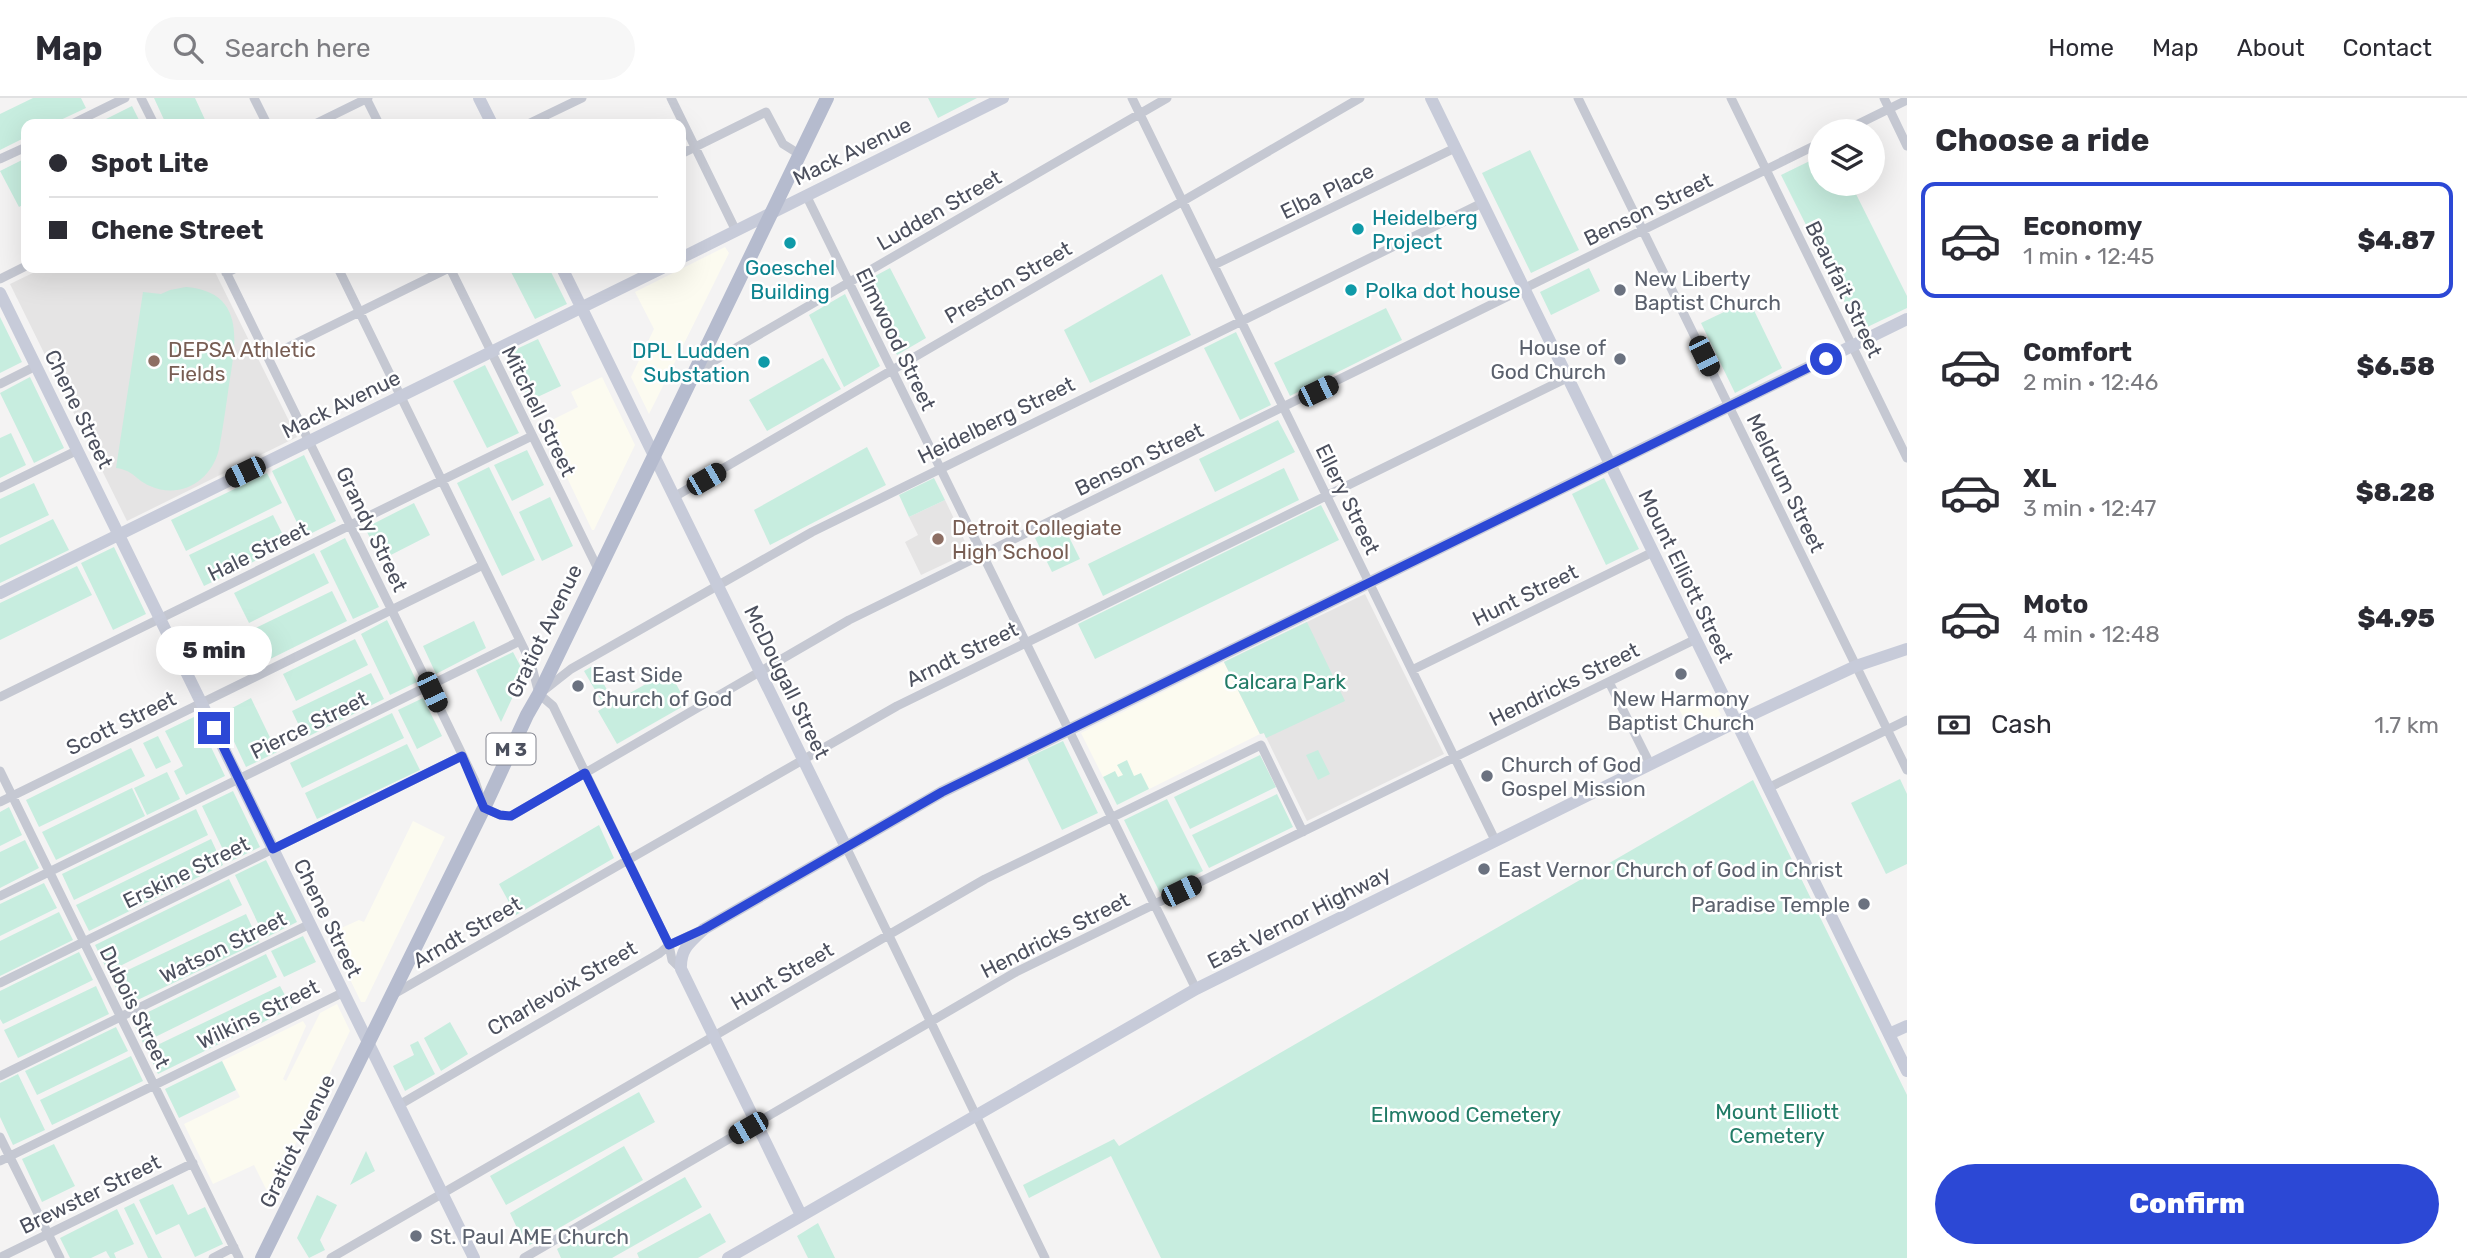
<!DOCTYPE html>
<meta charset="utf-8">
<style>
body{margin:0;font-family:Rubik,sans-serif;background:#f7f7f7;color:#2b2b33;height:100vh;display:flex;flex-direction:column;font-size:26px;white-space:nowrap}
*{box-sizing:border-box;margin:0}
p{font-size:23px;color:#7c7c81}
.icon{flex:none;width:38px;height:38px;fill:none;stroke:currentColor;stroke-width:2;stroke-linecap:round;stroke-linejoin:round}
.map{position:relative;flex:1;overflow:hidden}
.sheet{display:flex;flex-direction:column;background:#fff;width:560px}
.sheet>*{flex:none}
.hud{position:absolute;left:21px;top:21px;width:665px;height:154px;border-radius:14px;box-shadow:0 7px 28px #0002;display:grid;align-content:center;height:154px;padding:0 28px;background:#fff}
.fabs{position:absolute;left:1808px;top:21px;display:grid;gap:14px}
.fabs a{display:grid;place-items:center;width:77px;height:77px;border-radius:50%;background:#fff;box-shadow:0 7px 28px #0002;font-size:35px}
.end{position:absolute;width:32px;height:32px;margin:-16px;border:9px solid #2c48d5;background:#fff;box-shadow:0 0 0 4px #fff}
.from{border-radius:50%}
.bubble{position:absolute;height:49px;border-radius:24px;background:#fff;box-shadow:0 7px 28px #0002;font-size:23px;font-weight:800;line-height:49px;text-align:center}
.car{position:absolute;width:21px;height:42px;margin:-21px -10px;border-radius:9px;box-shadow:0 0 5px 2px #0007;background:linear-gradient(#222 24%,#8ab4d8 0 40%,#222 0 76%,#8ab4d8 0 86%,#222 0)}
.hud b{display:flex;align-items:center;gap:24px;height:66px;font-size:26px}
.hud b+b{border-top:2px solid #e1e1e2}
.hud i{width:18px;height:18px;background:#2b2b33}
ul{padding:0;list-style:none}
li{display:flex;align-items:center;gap:21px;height:116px;margin:0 14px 10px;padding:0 14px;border:4px solid transparent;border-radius:14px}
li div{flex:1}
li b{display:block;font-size:26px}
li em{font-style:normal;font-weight:800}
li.on{border-color:#2c48d5}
li>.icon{width:63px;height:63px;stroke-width:1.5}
h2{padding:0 28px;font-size:32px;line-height:84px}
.pay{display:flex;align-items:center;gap:18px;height:77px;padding:0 28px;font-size:26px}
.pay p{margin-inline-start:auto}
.button{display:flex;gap:14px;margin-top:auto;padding:14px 28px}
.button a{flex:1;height:80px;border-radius:42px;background:#2c48d5;color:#fff;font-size:28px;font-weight:800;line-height:80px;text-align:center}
header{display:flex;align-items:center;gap:42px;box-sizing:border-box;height:98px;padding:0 35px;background:#fff;border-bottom:2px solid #e1e1e2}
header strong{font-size:33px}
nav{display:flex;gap:38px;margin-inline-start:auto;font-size:24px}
.search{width:490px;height:63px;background:#f7f7f7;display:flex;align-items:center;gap:18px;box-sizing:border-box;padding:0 24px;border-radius:38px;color:#7c7c81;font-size:26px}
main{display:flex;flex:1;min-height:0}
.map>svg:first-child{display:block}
.commercial{fill:#fcfbf0}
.education{fill:#e5e4e4}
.green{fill:#c7eddf}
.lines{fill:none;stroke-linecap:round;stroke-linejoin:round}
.street{stroke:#c5c8d2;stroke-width:9}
.secondary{stroke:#c7cbd9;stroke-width:12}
.primary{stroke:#b5bbce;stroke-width:14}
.route{stroke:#2c48d5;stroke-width:9}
.culture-dot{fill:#0f9aa8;stroke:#fff;stroke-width:2.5}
.worship-dot{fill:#6b7280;stroke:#fff;stroke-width:2.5}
.education-dot{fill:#8d6e63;stroke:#fff;stroke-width:2.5}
.labels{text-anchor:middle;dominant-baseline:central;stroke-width:5;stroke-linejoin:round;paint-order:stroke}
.shield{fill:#fff;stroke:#82848e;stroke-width:2}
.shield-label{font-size:19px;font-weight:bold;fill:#4c505e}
.street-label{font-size:21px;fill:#4c505e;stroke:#fff}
.culture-label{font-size:21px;fill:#0d838f;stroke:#fff;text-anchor:start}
.worship-label{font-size:21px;fill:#5b616d;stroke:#fff;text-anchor:start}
.education-label{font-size:21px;fill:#785e54;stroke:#fff;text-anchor:start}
.park-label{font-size:21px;fill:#217b66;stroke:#fff}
</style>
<header>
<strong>Map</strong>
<div class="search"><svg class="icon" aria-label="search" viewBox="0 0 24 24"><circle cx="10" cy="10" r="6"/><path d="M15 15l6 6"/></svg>Search here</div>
<nav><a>Home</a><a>Map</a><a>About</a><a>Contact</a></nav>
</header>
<main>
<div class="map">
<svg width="1907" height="1160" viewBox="0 0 1907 1160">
<rect width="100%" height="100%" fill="#f4f3f3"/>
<!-- commercial -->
<path class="commercial" d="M725,149L729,155L649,316L631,279L654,231L635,194Z
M602,279L635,347L594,432H592L542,327L578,309L571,294Z
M1224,564L1260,636L1117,707L1081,635Z
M1708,592L1721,617L1690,632L1677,607Z
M413,723L445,739L365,904H361L328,836L359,822L364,824Z
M337,906L350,933L270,1099L254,1067L213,1086L184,1026L240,999L222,963L303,923L306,928L283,981L286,983L320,915Z"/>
<!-- education -->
<path class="education" d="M43,170H213L297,339L127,423L10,186Z
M945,402L970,454L921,477L905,444L918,437L909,419Z
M1365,496L1444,656L1307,723L1264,635L1260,636L1224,564Z"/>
<!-- green -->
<path class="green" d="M33,0H81L86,10L52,26H26V39L0,52V16Z
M154,0H195L207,26H166Z
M928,0H977L938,20Z
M132,8L141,26H101L100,24Z
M1530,52L1579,152L1531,175L1482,75Z
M1820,58V86H1851L1907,198V210L1859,233L1781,77Z
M26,60V105L19,109L0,73Z
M509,170H549L567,206L535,221Z
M890,170L926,240L897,257L862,185Z
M1589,170L1600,193L1551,217L1540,194Z
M1162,176L1191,237L1090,285L1064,232Z
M186,189C246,194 236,244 229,287C226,308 223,330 219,351C212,382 181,402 150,388C134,381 135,373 116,370L143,194L161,196L170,192Z
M845,196L880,268L844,289L809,217Z
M1749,202L1782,270L1735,295L1701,225Z
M1386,210L1402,242L1290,298L1274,265Z
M0,219L22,264L0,275Z
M1236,234L1271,307L1240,322L1204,250Z
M538,241L561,288L529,303L506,256Z
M823,260L841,291L767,333L749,302Z
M485,267L519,335L487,350L453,283Z
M30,279L64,350L34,365L0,295Z
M1278,322L1295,354L1215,394L1199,361Z
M11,335L26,367L0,380V340Z
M867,349L886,387L770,447L754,412Z
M527,352L544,387L512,403L494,367Z
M304,357L336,423L304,439L272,373Z
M489,369L535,462L502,478L457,385Z
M1284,370L1299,402L1103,498L1088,466Z
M267,375L282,405L186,453L171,422Z
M934,380L945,402L909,419L899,397Z
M1604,380L1639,451L1606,467L1572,396Z
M34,385L49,417L0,440V401Z
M550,399L573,448L542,463L519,414Z
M414,405L430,437L381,462L365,430Z
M1321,407L1339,442L1095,561L1078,526Z
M273,417L288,447L204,488L189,457Z
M53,421L69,452L0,485V447Z
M1063,427L1080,461L1052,474L1035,440Z
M345,440L379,509L353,521L320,453Z
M114,449L146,516L113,532L81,465Z
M314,455L329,485L249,525L234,495Z
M77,468L92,497L0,542V505Z
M332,493L347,523L246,573L231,542Z
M387,522L417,584L390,597L361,536Z
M474,523L486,550L436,576L423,548Z
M1307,524L1345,603L1266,640L1264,635L1260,636L1224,564Z
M355,541L368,567L296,603L283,576Z
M513,554L524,575L501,624L476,572Z
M596,566L597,568L595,570L611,599L602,604L584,573Z
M669,573L687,606L617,646L598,613Z
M371,575L384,601L305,640L292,613Z
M251,600L277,654L246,669L221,616Z
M423,600L442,638L417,651L398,612Z
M392,615L404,640L302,690L290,665Z
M196,618L225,678L186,697L174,673L183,668L165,633Z
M158,638L171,664L156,671L143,645Z
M1063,643L1098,715L1062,732L1027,660Z
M407,646L420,672L317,721L305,695Z
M131,650L145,678L39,729L26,702Z
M1318,652L1330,676L1318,682L1306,657Z
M1260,657L1276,689L1190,731L1174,699Z
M1127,662L1134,678L1141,675L1149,691L1117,707L1103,679L1115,673L1118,679L1123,677L1117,667Z
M167,674L180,701L147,717L134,690Z
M1900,681L1907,696V766L1886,776L1851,705Z
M1753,682L1907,997V1160H1161L1111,1058L1029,1100L1023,1087L1114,1041L1119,1048Z
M132,690L145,718L56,762L42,734Z
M233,693L260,749L229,764L202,708Z
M1277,696L1293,729L1209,770L1192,737Z
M1167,701L1203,773L1160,795L1124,722Z
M9,709L22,737L0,748V714Z
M196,711L208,737L74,802L62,776Z
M599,727L614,760L516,817L499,786Z
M211,741L223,767L89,833L76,807Z
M25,742L39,770L0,790V754Z
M266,762L297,824L265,840L235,777Z
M229,781L242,807L108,874L95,847Z
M44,785L57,810L0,838V806Z
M59,814L73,842L0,878V843Z
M246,816L259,844L125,908L111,880Z
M303,838L316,864L284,879L271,853Z
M79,854L93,882L3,926L0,921V893Z
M266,856L277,879L143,945L132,922Z
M96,888L109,916L18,960L4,932Z
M280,888L292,910L158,976L147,952Z
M450,924L468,956L441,973L424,940Z
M116,929L128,953L37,997L25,973Z
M418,943L435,976L405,993L393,968L414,957L410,947Z
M131,958L143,983L52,1027L40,1002Z
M222,963L236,992L179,1020L165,991Z
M18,976L45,1032L13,1047L0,1019V985Z
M639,994L655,1024L506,1107L490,1078Z
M54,1046L75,1088L42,1104L22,1061Z
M624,1048L643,1082L526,1149L510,1115Z
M366,1053L375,1073L350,1087Z
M685,1079L702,1109L612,1160H561L557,1151Z
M173,1086L188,1117L205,1109L223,1146L195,1159L179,1126L156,1137L139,1102Z
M317,1097L337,1107L320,1142L325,1152L309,1160L297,1140Z
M134,1105L162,1160H148L124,1110Z
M117,1111L134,1146L114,1155L116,1160H110L106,1153L91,1160H70L60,1140Z
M710,1115L726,1144L698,1160H639L637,1155Z
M818,1125L835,1160H808L797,1138Z"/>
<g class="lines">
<!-- street -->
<path class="street" d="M141,0L154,26
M254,0L267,26
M366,0L379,26
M671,0L736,133
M1132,0L1495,742
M1578,0L1907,672
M1731,0L1907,360
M1884,0L1907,48
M72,26L125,0
M315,26L368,0
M528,26L582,0
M1844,33L1907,2
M681,56L766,14L783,46L799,56
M0,61L26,49
M806,97L1196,891
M1214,167L1455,50
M224,170L429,588L475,683L484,710L500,717L511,718L849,522L1820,45
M338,170L531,565L539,596L553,608L669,847L672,862L681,871
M450,170L598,471
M226,175L236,170
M0,181L26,168
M268,259L449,170
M698,272L1167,0
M0,286L36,268
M0,390L78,352
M674,399L1360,0
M1412,572L1653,454
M1609,584L1650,666
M543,593L571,571L812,434L1482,105
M0,599L532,338
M0,673L239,1160
M1768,690L1907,622
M0,704L483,467
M846,749L1045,1160
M0,798L520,543
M0,885L462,658
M392,897L897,608L1567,280
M0,978L310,826
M399,1007L660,855L669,847L699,833
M0,1039L60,1160
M0,1063L344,894
M3,1158L193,1065
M213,1160L234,1149
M331,1160L985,781L1261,647L1303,734
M524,1160L1016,874L1696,541"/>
<!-- secondary -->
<path class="secondary" d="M479,0L492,26
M1431,0L1907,973
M681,160L1003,0
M562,170L846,749
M0,195L474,1160
M0,495L662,170
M1889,936L1907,928
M801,1117L681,871C680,851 690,844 704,831L942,694L1907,221
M728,1160L1196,891L1736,624L1856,568L1907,551"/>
<!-- primary -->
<path class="primary" d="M262,1160L484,710L527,617L539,596L827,0"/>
</g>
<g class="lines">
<!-- route -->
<path class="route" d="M214,630L273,751L462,658L484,710L500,717L511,718L585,675L669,847L704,831L942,694L1826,261"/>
</g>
<!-- markers -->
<g class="culture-dot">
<circle cx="1358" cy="131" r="7"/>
<circle cx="790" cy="145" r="7"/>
<circle cx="1351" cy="192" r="7"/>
<circle cx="764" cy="264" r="7"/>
</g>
<g class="worship-dot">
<circle cx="1620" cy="192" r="7"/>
<circle cx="1620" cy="261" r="7"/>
<circle cx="1681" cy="576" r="7"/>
<circle cx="578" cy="588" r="7"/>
<circle cx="1487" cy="678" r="7"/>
<circle cx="1484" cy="771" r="7"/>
<circle cx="1864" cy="806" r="7"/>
<circle cx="416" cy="1138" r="7"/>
</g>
<g class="education-dot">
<circle cx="154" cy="263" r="7"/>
<circle cx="938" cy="441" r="7"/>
</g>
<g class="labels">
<!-- shield labels -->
<rect class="shield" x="486.5" y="635.5" width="49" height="31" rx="5"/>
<g class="shield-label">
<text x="511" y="651">M 3</text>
</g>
<!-- street labels -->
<g class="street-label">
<text transform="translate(852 53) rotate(-26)">Mack Avenue</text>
<text transform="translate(1327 93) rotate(-26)">Elba Place</text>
<text transform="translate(1648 111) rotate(-26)">Benson Street</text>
<text transform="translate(939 112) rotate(-30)">Ludden Street</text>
<text transform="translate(1008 184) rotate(-30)">Preston Street</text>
<text transform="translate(1844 191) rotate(64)">Beaufait Street</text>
<text transform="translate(896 241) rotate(64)">Elmwood Street</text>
<text transform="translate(341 306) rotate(-26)">Mack Avenue</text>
<text transform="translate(79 311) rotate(64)">Chene Street</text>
<text transform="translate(539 313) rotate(64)">Mitchell Street</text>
<text transform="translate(996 322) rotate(-26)">Heidelberg Street</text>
<text transform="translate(1139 361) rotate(-26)">Benson Street</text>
<text transform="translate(1786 385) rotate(64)">Meldrum Street</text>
<text transform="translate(1348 401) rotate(64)">Ellery Street</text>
<text transform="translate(372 431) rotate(64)">Grandy Street</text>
<text transform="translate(258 453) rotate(-26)">Hale Street</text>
<text transform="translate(1686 478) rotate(64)">Mount Elliott Street</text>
<text transform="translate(1525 497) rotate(-26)">Hunt Street</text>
<text transform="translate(544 533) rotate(-64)">Gratiot Avenue</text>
<text transform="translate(962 556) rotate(-26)">Arndt Street</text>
<text transform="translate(787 584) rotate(64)">McDougall Street</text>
<text transform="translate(1564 586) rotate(-26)">Hendricks Street</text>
<text transform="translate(121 625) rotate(-26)">Scott Street</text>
<text transform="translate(309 627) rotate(-26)">Pierce Street</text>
<text transform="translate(186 774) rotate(-26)">Erskine Street</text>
<text transform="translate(1299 819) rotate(-27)">East Vernor Highway</text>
<text transform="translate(328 820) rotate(64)">Chene Street</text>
<text transform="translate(467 834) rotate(-30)">Arndt Street</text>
<text transform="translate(1055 837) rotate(-27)">Hendricks Street</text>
<text transform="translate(223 849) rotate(-26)">Watson Street</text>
<text transform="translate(782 878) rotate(-30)">Hunt Street</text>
<text transform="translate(562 890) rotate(-30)">Charlevoix Street</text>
<text transform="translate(135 909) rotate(64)">Dubois Street</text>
<text transform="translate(258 916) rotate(-26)">Wilkins Street</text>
<text transform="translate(297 1043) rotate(-64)">Gratiot Avenue</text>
<text transform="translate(90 1096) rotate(-26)">Brewster Street</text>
</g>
<!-- culture labels -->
<g class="culture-label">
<text x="1372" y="119">Heidelberg<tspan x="1372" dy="24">Project</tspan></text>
<text x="790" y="169" text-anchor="middle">Goeschel<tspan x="790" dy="24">Building</tspan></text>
<text x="1365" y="192">Polka dot house</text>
<text x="750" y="252" text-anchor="end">DPL Ludden<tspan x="750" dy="24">Substation</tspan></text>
</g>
<!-- worship labels -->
<g class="worship-label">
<text x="1634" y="180">New Liberty<tspan x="1634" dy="24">Baptist Church</tspan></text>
<text x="1606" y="249" text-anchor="end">House of<tspan x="1606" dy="24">God Church</tspan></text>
<text x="592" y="576">East Side<tspan x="592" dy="24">Church of God</tspan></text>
<text x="1681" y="600" text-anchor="middle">New Harmony<tspan x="1681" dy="24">Baptist Church</tspan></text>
<text x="1501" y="666">Church of God<tspan x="1501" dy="24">Gospel Mission</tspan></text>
<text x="1498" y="771">East Vernor Church of God in Christ</text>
<text x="1850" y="806" text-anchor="end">Paradise Temple</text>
<text x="430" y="1138">St. Paul AME Church</text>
</g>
<!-- education labels -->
<g class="education-label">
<text x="168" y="251">DEPSA Athletic<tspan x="168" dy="24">Fields</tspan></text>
<text x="952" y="429">Detroit Collegiate<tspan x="952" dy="24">High School</tspan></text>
</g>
<!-- park labels -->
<g class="park-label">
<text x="1285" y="583">Calcara Park</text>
<text x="1777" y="1013">Mount Elliott<tspan x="1777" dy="24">Cemetery</tspan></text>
<text x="1466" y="1016">Elmwood Cemetery</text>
</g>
</g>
</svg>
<div class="fabs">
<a><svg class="icon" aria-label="layers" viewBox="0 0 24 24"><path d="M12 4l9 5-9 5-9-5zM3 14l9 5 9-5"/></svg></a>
</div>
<i class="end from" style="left:1826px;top:261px"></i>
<i class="end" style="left:214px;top:630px"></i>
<div class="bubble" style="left:156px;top:528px;width:116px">5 min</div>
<i class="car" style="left:1704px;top:258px;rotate:154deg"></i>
<i class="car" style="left:1318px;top:293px;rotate:64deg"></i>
<i class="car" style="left:245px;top:374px;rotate:244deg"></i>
<i class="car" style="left:706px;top:381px;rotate:60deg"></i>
<i class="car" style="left:432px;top:594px;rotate:155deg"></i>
<i class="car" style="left:1181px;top:793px;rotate:64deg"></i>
<i class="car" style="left:748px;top:1030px;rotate:240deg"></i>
<div class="hud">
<b><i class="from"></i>Spot Lite</b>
<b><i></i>Chene Street</b>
</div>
</div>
<section class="sheet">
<h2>Choose a ride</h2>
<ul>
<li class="on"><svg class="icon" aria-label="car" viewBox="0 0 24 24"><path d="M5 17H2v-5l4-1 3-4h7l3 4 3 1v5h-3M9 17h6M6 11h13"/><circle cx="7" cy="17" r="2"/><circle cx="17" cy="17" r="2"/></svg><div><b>Economy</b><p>1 min · 12:45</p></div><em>$4.87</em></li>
<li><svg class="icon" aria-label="car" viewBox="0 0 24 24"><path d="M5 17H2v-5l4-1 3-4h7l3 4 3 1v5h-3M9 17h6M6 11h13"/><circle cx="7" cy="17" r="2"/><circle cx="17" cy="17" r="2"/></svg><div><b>Comfort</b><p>2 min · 12:46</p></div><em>$6.58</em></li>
<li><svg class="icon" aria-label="car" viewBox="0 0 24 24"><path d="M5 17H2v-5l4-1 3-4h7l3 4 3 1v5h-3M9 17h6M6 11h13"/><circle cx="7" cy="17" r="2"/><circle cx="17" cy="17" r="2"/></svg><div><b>XL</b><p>3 min · 12:47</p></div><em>$8.28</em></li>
<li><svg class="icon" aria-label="car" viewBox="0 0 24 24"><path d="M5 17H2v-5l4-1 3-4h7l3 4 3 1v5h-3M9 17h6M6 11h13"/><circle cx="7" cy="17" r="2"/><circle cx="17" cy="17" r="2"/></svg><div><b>Moto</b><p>4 min · 12:48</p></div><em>$4.95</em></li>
</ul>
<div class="pay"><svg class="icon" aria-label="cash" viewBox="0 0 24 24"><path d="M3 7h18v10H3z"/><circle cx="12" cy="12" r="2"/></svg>Cash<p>1.7 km</p></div>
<div class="button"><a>Confirm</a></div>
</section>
</main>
